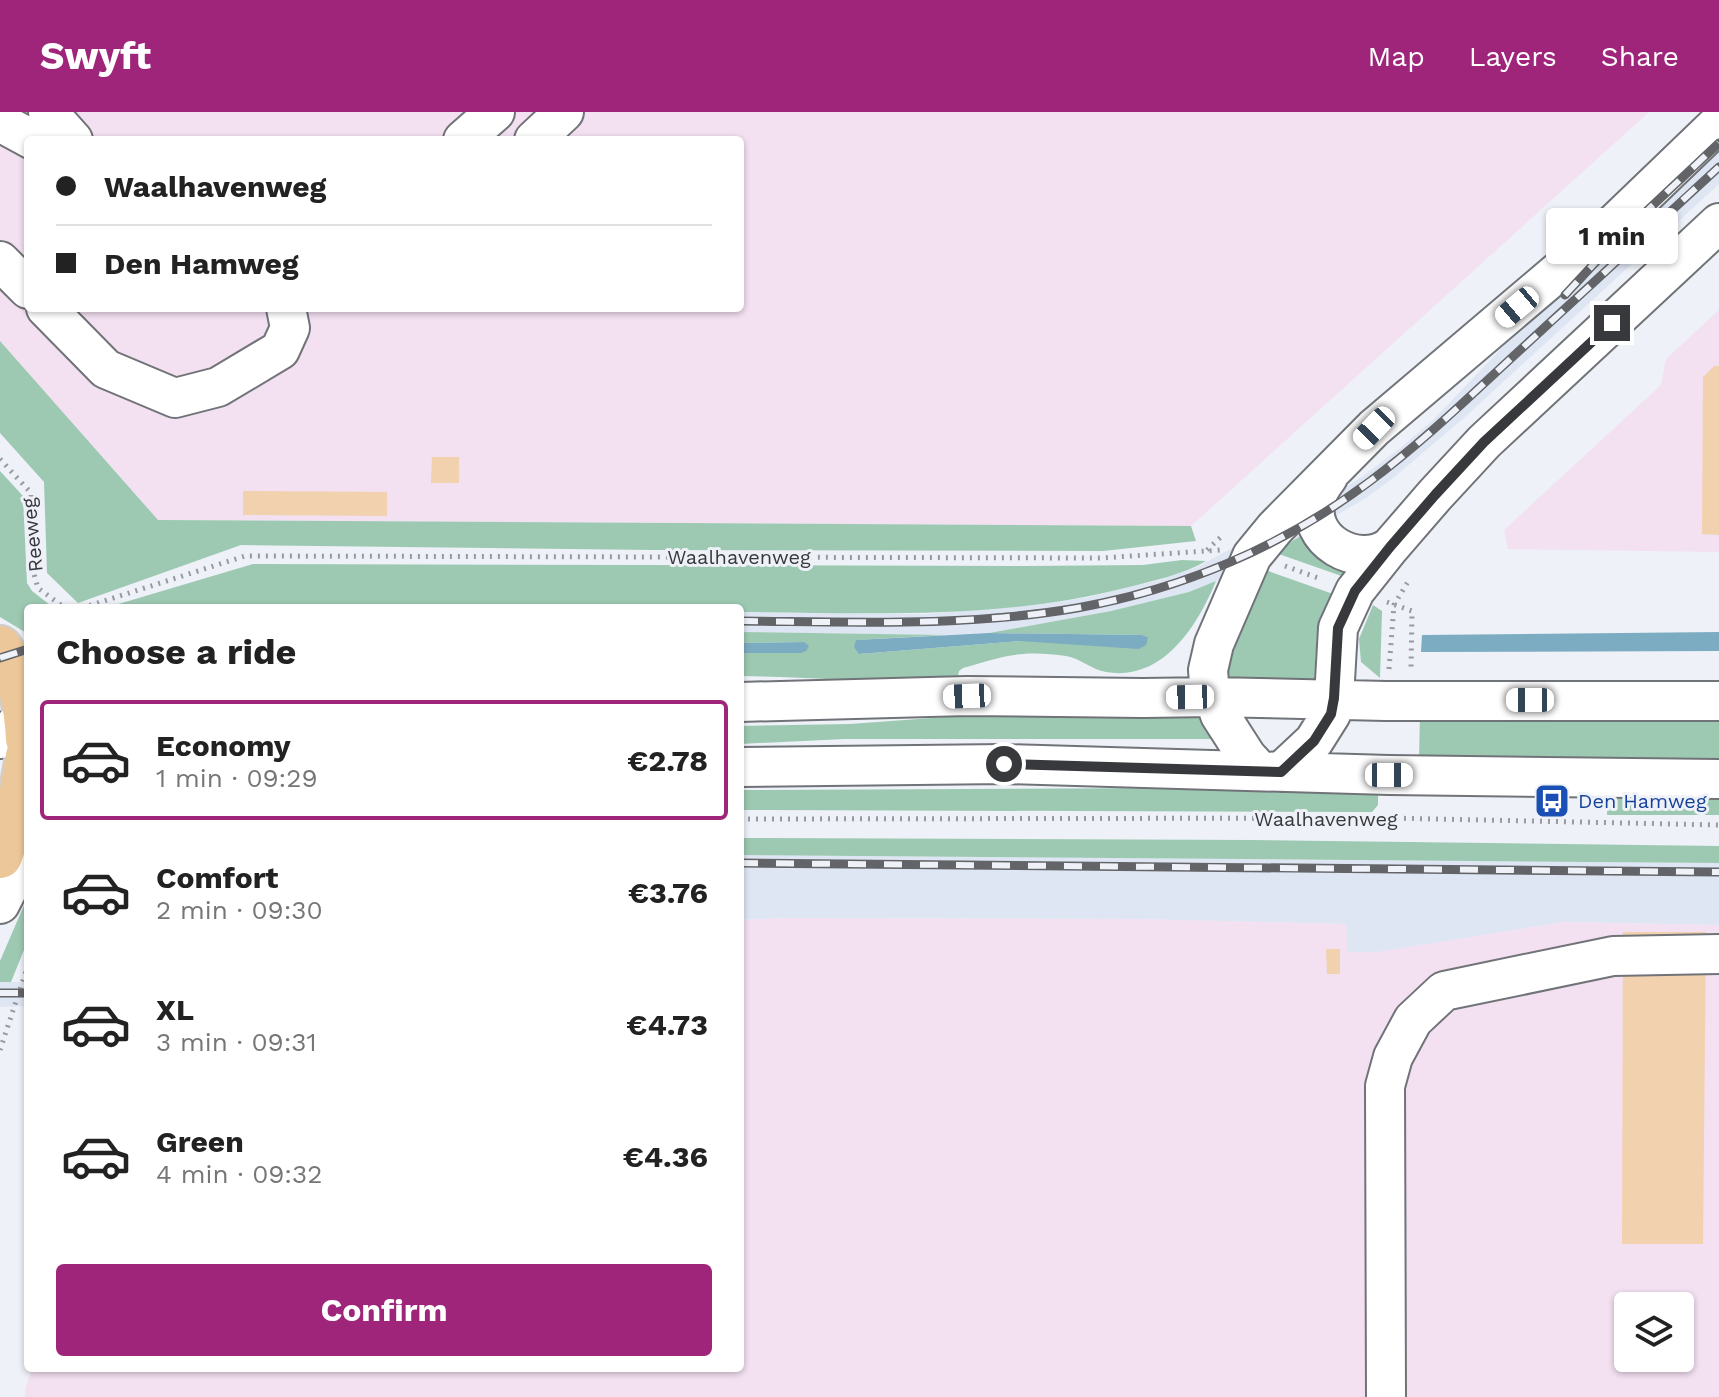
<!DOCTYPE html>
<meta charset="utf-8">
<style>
body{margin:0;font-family:"Work Sans",sans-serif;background:#f6f6f6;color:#222;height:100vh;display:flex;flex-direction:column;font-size:30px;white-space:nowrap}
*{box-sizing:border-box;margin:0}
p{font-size:26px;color:#767676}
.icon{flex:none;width:44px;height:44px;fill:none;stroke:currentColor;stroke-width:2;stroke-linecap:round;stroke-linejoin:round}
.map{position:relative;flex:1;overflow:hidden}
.details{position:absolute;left:24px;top:492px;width:720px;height:768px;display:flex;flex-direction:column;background:#fff;border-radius:8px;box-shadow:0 2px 6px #0004}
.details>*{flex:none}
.banner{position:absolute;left:24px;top:24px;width:720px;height:176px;border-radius:8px;box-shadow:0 2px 6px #0004;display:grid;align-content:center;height:176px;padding:0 32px;background:#fff}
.controls{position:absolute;left:1614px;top:1180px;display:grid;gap:16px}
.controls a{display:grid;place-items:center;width:80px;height:80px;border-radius:8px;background:#fff;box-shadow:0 2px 6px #0004;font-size:40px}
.end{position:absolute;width:36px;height:36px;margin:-18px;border:10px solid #38393c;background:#fff;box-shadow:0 0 0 4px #fff}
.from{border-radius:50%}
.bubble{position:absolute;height:56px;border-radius:8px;background:#fff;box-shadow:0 2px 6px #0004;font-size:26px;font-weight:700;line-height:56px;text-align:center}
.car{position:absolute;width:24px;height:48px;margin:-24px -12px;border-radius:10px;box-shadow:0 0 6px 2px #0007;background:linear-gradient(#fff 24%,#345 0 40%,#fff 0 76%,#345 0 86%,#fff 0)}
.banner b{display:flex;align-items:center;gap:28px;height:76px;font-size:30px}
.banner b+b{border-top:2px solid #e0e0e0}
.banner i{width:20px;height:20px;background:#222}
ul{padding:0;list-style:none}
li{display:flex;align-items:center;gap:24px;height:120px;margin:0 16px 12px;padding:0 16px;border:4px solid transparent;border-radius:8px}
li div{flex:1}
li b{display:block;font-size:30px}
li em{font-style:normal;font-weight:700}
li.selected{border-color:#9f257b}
li>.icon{width:72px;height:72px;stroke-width:1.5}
h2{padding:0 32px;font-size:36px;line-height:96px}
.action{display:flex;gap:16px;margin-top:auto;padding:16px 32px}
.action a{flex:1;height:92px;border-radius:8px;background:#9f257b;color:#fff;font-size:32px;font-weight:700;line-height:92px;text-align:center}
header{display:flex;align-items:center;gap:48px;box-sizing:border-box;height:112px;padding:0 40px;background:#9f257b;color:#fff}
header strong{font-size:38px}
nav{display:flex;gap:44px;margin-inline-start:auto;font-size:28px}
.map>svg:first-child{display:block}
.built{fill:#dfe6f3}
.industrial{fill:#f3e0f1;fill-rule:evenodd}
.green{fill:#9dc9b2}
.water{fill:#7cacc1}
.building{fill:#f2d1ae}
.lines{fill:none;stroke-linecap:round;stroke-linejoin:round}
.minor-casing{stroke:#707378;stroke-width:42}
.major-casing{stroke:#cfcfd0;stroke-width:48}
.path{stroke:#989a9f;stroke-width:5;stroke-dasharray:2 6;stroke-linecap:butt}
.minor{stroke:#fff;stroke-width:38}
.major{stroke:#ebc79a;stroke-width:44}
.rail-casing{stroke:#636468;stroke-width:9}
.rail{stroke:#eef1f8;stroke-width:6;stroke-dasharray:18;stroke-linecap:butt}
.route{stroke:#38393c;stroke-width:10}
.labels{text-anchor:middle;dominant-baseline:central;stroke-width:6;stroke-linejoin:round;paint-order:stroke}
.street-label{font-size:20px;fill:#38393c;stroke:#eef1f8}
.transit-label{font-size:20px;fill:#164399;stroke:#eef1f8;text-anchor:start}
</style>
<header>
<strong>Swyft</strong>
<nav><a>Map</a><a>Layers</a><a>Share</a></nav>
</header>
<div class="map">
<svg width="1719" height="1285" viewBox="0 0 1719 1285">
<rect width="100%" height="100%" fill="#eef1f8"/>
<!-- built -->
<path class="built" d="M1719,24V72L1464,306L1392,367L1366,386L1301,424L1216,469L1190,480L1111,499L989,521L945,523L740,520V500L924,502L1037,493L1089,485L1159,468L1197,455L1356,369L1399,337L1434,307L1595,138Z
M740,743L1719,751V813L1564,810L1378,840H1347L1345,812L1136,807L790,806L740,808Z
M0,870H28V894L0,895Z"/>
<!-- industrial -->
<path class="industrial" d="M0,0H1649L1191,414L158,408L0,229ZM28,28H740V196H28Z
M1719,198V440L1508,437L1504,418L1661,273L1666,247Z
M790,806L1136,807L1346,812L1347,840H1378L1564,810L1719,813V1285H25V1278L32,1256H740V808ZM1628,1194H1680V1246H1628Z"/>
<!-- green -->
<path class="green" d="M0,229L158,408L1191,414L1196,429L1103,439L653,438L241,433L78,491L47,461L44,370L0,321Z
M0,359L23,384L27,471L32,479L54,496H28V522L0,505Z
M1301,424L1319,444L1347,461L1350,467L1273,440Z
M1182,448L1206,449C1182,463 1152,469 1125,476C999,508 869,501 740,500V496H105L253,452L1027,454L1143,453Z
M1254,454L1336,483L1317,521L1314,571L1223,568Z
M1216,469C1198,513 1163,570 1106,560C1092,558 1080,546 1066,544C1053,542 1036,541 1023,542C1003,543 982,551 963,556L959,559L957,568C885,572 812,565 740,564V541H801L804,530L740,531V520L945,523L857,528L859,542L1020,529L1148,525L1142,523L989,521L1111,499L1189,480Z
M1373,493L1382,499L1380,566L1361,550L1359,527Z
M1200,601L1215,627H845L740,632V614L850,612L987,602Z
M1420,602L1719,606V650L1419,647Z
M1173,676L1378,681V693L1372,700L740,698V678Z
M1608,681L1719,684V703H1607Z
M740,726L1252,728L1719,734V751L740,743Z
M28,784V828L11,870H0V849Z"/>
<!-- water -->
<path class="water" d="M1719,520V539L1421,540L1422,523Z
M989,521L1142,523L1148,525L1146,533L1139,537L1020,529L859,542L854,535L856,528Z
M804,530L809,534L806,539L801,541H740V531Z"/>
<!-- building -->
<path class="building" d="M1714,254H1719V423L1702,422L1703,265Z
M432,345H459V371H431Z
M243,379L387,380V404L243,403Z
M1623,820H1706L1703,1132H1622Z
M1326,837H1340V862H1327Z"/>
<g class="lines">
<defs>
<path id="minor" d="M48,0L73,28
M0,10L33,28
M463,28L495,0
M534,28L564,0
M0,149L28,177
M46,196L106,257L175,286L218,275L280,238L290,216L286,196
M1328,365C1323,372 1318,378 1316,387C1305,428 1357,458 1390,435
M740,590L967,584L1143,586L1213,585L1386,589H1719
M0,627L6,620L28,605
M740,655L1004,652L1389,663L1719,667
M1260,659L1247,645L1220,603L1209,571L1208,558L1214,532L1252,444L1275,416L1374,316L1612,114L1719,11
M1281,660L1314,629L1331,602L1334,586L1338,516L1355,479L1390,435L1435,383L1484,330L1719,111
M0,792L28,738
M1386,1285L1385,974L1393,945L1413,908L1444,879L1613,844L1719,842"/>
<path id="major" d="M0,536C21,566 26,590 28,627
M0,744L21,684L28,644"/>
</defs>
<!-- minor casing -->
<use href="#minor" class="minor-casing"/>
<!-- major casing -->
<use href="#major" class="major-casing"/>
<!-- path -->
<path class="path" d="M0,347L31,381L34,462L38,476L65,496
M1207,438L1223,423
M1285,454L1321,467
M1387,490L1412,499L1411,558
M82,496L245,444L1101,446L1221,438
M1389,557L1394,493L1409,468
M740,707L1388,706L1719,713
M0,938L28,853"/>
<!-- minor -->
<use href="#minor" class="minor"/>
<!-- major -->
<use href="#major" class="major"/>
<defs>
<path id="rail" d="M1565,183L1618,126L1719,31
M740,509C853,510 966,515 1077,496C1183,477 1283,434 1369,370C1422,331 1470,284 1519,239C1586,178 1652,116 1719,55
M0,546L28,537
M740,751L1719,760
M0,881H28"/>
</defs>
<!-- rail casing -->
<use href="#rail" class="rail-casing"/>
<!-- rail -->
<use href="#rail" class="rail"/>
</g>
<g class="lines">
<!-- route -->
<path class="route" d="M1004,652L1281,660L1314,629L1331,602L1334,586L1338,516L1355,479L1390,435L1435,383L1484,330L1612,211"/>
</g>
<!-- icons -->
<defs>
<symbol id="bus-square" viewBox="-11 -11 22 22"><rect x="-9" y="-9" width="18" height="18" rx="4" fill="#1a4fb4" stroke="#eef1f8"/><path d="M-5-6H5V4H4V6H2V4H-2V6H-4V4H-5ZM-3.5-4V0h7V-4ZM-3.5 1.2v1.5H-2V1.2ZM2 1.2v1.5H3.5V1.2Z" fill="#fff"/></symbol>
</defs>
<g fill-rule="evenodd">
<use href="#bus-square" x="1532" y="669" width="40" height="40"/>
</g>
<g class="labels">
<!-- street labels -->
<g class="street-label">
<text transform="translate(32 423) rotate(-96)">Reeweg</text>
<text x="739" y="445">Waalhavenweg</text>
<text x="1326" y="707">Waalhavenweg</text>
</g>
<!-- transit labels -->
<g class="transit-label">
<text x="1578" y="689">Den Hamweg</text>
</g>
</g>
</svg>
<div class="controls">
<a><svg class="icon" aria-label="layers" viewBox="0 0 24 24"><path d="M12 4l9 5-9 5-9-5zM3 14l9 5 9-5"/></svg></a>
</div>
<i class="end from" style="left:1004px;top:652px"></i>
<i class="end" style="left:1612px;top:211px"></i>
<div class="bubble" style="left:1546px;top:96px;width:132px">1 min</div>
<i class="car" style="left:1517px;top:195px;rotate:230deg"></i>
<i class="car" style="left:1374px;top:316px;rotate:224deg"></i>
<i class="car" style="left:967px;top:584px;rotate:268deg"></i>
<i class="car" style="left:1190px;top:585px;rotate:269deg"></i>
<i class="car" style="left:1530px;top:588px;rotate:270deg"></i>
<i class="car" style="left:1389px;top:663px;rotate:90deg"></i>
<div class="banner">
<b><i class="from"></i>Waalhavenweg</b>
<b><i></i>Den Hamweg</b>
</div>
<section class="details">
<h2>Choose a ride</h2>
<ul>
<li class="selected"><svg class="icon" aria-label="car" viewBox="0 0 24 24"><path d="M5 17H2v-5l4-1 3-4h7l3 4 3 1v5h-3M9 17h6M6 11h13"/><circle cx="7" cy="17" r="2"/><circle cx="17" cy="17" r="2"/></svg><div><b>Economy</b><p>1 min · 09:29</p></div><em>€2.78</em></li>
<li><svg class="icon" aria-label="car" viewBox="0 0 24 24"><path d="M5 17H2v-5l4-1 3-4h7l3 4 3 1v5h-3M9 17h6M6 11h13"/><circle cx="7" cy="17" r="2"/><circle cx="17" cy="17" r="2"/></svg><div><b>Comfort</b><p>2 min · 09:30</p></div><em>€3.76</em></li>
<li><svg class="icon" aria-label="car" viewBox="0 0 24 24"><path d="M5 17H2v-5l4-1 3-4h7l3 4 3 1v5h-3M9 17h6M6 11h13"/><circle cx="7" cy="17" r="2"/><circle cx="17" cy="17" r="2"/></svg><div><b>XL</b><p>3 min · 09:31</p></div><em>€4.73</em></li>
<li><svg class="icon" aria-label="car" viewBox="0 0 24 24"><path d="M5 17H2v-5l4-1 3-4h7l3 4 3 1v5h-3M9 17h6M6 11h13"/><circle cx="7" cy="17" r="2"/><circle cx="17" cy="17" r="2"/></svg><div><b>Green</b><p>4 min · 09:32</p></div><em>€4.36</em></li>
</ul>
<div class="action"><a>Confirm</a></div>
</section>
</div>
